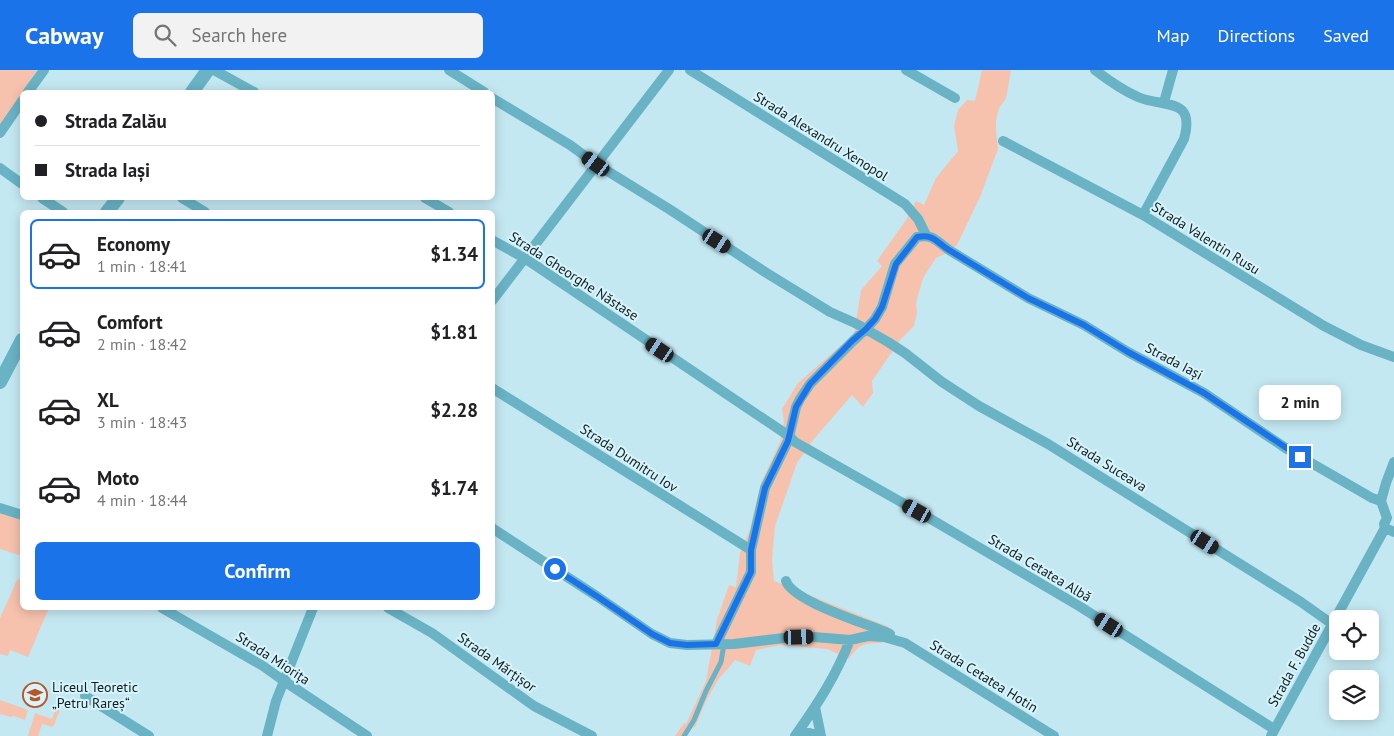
<!DOCTYPE html>
<meta charset="utf-8">
<style>
body{margin:0;font-family:"PT Sans",sans-serif;background:#f2f2f2;color:#202124;height:100vh;display:flex;flex-direction:column;font-size:19px;white-space:nowrap}
*{box-sizing:border-box;margin:0}
p{font-size:16px;color:#757577}
.icon{flex:none;width:28px;height:28px;fill:none;stroke:currentColor;stroke-width:2;stroke-linecap:round;stroke-linejoin:round}
.map{position:relative;flex:1;overflow:hidden}
.sheet{position:absolute;left:20px;top:140px;width:475px;height:400px;display:flex;flex-direction:column;background:#fff;border-radius:8px;box-shadow:0 2px 12px #0003}
.sheet>*{flex:none}
.guide{position:absolute;left:20px;top:20px;width:475px;height:110px;border-radius:8px;box-shadow:0 2px 12px #0003;display:grid;align-content:center;height:110px;padding:0 15px;background:#fff}
.fabs{position:absolute;left:1329px;top:540px;display:grid;gap:10px}
.fabs a{display:grid;place-items:center;width:50px;height:50px;border-radius:8px;background:#fff;box-shadow:0 2px 12px #0003;font-size:25px}
.end{position:absolute;width:22px;height:22px;margin:-11px;border:6px solid #1a73e8;background:#fff;box-shadow:0 0 0 2px #fff}
.from{border-radius:50%}
.bubble{position:absolute;height:35px;border-radius:8px;background:#fff;box-shadow:0 2px 12px #0003;font-size:16px;font-weight:800;line-height:35px;text-align:center}
.car{position:absolute;width:15px;height:30px;margin:-15px -8px;border-radius:6px;box-shadow:0 0 4px 1px #0007;background:linear-gradient(#222 24%,#8ab4d8 0 40%,#222 0 76%,#8ab4d8 0 86%,#222 0)}
.guide b{display:flex;align-items:center;gap:18px;height:48px;font-size:19px}
.guide b+b{border-top:1px solid #e0e0e0}
.guide i{width:12px;height:12px;background:#202124}
ul{padding:9px 0 0;list-style:none}
li{display:flex;align-items:center;gap:15px;height:70px;margin:0 10px 8px;padding:0 5px;border:2px solid transparent;border-radius:8px}
li div{flex:1}
li b{display:block;font-size:19px}
li em{font-style:normal;font-weight:800}
li.current{border-color:#1a73e8}
li>.icon{width:45px;height:45px;stroke-width:1.5}
.button{display:flex;gap:10px;margin-top:auto;padding:10px 15px}
.button a{flex:1;height:58px;border-radius:8px;background:#1a73e8;color:#fff;font-size:20px;font-weight:800;line-height:58px;text-align:center}
header{display:flex;align-items:center;gap:30px;box-sizing:border-box;height:70px;padding:0 25px;background:#1a73e8;color:#fff}
header strong{font-size:24px}
nav{display:flex;gap:28px;margin-inline-start:auto;font-size:18px}
.search{width:350px;height:45px;background:#f2f2f2;display:flex;align-items:center;gap:12px;box-sizing:border-box;padding:0 18px;border-radius:8px;color:#757577;font-size:19px}
.map>svg:first-child{display:block}
.green{fill:#f6c2ad}
.lines{fill:none;stroke-linecap:round;stroke-linejoin:round}
.service{stroke:#69b3c5;stroke-width:5}
.minor{stroke:#69b3c5;stroke-width:10}
.tertiary{stroke:#69b3c5;stroke-width:14}
.route{stroke:#1a73e8;stroke-width:6}
.labels{text-anchor:middle;dominant-baseline:central;stroke-width:4;stroke-linejoin:round;paint-order:stroke}
.street-label{font-size:14px;fill:#101e21;stroke:#d7f4fc}
.poi-label{font-size:14px;fill:#101e21;stroke:#d7f4fc;text-anchor:start}
</style>
<header>
<strong>Cabway</strong>
<div class="search"><svg class="icon" aria-label="search" viewBox="0 0 24 24"><circle cx="10" cy="10" r="6"/><path d="M15 15l6 6"/></svg>Search here</div>
<nav><a>Map</a><a>Directions</a><a>Saved</a></nav>
</header>
<div class="map">
<svg width="1394" height="666" viewBox="0 0 1394 666">
<rect width="100%" height="100%" fill="#c4e8f2"/>
<!-- green -->
<path class="green" d="M0,0H37L0,58Z
M982,0H1011L1007,24L1005,30L999,38L996,51V61L998,79L980,127L957,175L945,184L936,188L923,208L916,233L917,243L914,256L901,269L872,311L873,323L863,337L852,325L814,369L797,393L775,456L772,490L774,511L889,557L882,573C864,573 859,574 849,589L827,579L782,575L756,580L750,596L735,590L718,610L706,631L695,657L692,658L687,666H675L684,653L686,654L706,611L717,550L729,515L736,517L740,483L750,459L761,413L780,372L784,352L782,339L798,313L854,264L861,220L882,196L877,191L906,150L916,131L924,135L936,108L958,81L954,56L958,40L967,30L975,31Z
M0,441L22,449V486L0,479Z
M22,508V538H49L28,587L10,580L8,586L0,584V548L17,510Z
M60,626L65,627L54,655L53,657L42,654L38,666H28L35,643L52,649Z
M0,630L28,640L25,650L14,646L10,647L0,644Z"/>
<g class="lines">
<!-- service -->
<path class="service" d="M684,666L694,650L706,621L721,592L724,574"/>
<!-- minor -->
<path class="minor" d="M214,0L254,22
M449,0L484,22
M690,0L905,134L918,149L926,165
M906,0L955,28
M1095,0C1108,10 1122,20 1138,27C1163,38 1196,26 1184,69L1143,145
M28,22L44,0
M492,28L570,75L596,94L669,139L765,202L830,242L855,253L888,272L905,283L942,312L979,336L1048,374L1301,532L1332,554
M1164,32L1173,0
M0,63L22,31
M1003,71L1143,145L1324,256L1361,275L1394,287
M0,98L22,114
M42,128L63,142
M182,128L205,142
M425,128L449,142
M492,170L526,189L789,366L795,372L917,441L1079,536L1274,659
M492,231L669,0
M492,318L751,480
M1381,431L1386,413L1394,392
M0,438L22,445
M492,458L598,527L652,564L670,573L687,575L734,574L784,568L814,567L850,570L868,566L884,567L905,573L1054,666
M786,511C793,532 869,554 890,564
M162,538L263,596L284,611L367,666
M388,538L432,563L534,636L592,666
M716,574L751,502V480L765,418L788,371L796,337L800,329L810,314L853,271L866,259L875,249L882,237L895,194L917,167C934,164 936,171 949,180L1028,228L1084,255L1128,282L1204,323L1287,379L1372,428L1381,431L1387,448L1384,454L1385,458L1394,462
M85,626L149,666
M815,637L821,666
M799,660L820,666
M267,666L276,631L313,538
M795,666C817,635 836,606 850,570
M1271,666L1385,458"/>
<!-- tertiary -->
<path class="tertiary" d="M192,22L208,0
M107,142L118,128
M0,312L22,270"/>
</g>
<g class="lines">
<!-- route -->
<path class="route" d="M555,499L598,527L652,564L670,573L687,575L716,574L751,502V480L765,418L788,371L796,337L810,314L852,271L866,259L875,249L882,237L896,194L917,167C934,164 935,171 949,180L1028,228L1084,255L1128,282L1204,323L1300,387"/>
</g>
<!-- icons -->
<defs>
<symbol id="school-ring" viewBox="-11 -11 22 22"><circle r="9.5" fill="#d7f4fc" stroke="#ba5525" stroke-width="1.5"/><path d="M0-5L7-2L0 1L-7-2ZM-4 1L0 2.5L4 1V4Q0 6-4 4Z" fill="#ba5525"/></symbol>
</defs>
<g fill-rule="evenodd">
<use href="#school-ring" x="21" y="611" width="28" height="28"/>
</g>
<g class="labels">
<!-- street labels -->
<g class="street-label">
<text transform="translate(821 66) rotate(32)">Strada Alexandru Xenopol</text>
<text transform="translate(1206 168) rotate(32)">Strada Valentin Rusu</text>
<text transform="translate(574 206) rotate(33)">Strada Gheorghe Năstase</text>
<text transform="translate(1174 291) rotate(28)">Strada Iași</text>
<text transform="translate(629 388) rotate(33)">Strada Dumitru Iov</text>
<text transform="translate(1107 394) rotate(32)">Strada Suceava</text>
<text transform="translate(1040 498) rotate(31)">Strada Cetatea Albă</text>
<text transform="translate(273 588) rotate(33)">Strada Miorița</text>
<text transform="translate(497 592) rotate(35)">Strada Mărțișor</text>
<text transform="translate(1294 595) rotate(-61)">Strada F. Budde</text>
<text transform="translate(984 606) rotate(32)">Strada Cetatea Hotin</text>
</g>
<!-- poi labels -->
<g class="poi-label">
<text x="52" y="617">Liceul Teoretic<tspan x="52" dy="16">„Petru Rareș“</tspan></text>
</g>
</g>
</svg>
<div class="fabs">
<a><svg class="icon" aria-label="locate" viewBox="0 0 24 24"><circle cx="12" cy="12" r="6"/><path d="M12 2v4M12 18v4M2 12h4M18 12h4"/></svg></a>
<a><svg class="icon" aria-label="layers" viewBox="0 0 24 24"><path d="M12 4l9 5-9 5-9-5zM3 14l9 5 9-5"/></svg></a>
</div>
<i class="end from" style="left:555px;top:499px"></i>
<i class="end" style="left:1300px;top:387px"></i>
<div class="bubble" style="left:1259px;top:315px;width:82px">2 min</div>
<i class="car" style="left:596px;top:94px;rotate:306deg"></i>
<i class="car" style="left:717px;top:171px;rotate:123deg"></i>
<i class="car" style="left:660px;top:280px;rotate:304deg"></i>
<i class="car" style="left:917px;top:441px;rotate:299deg"></i>
<i class="car" style="left:1205px;top:472px;rotate:123deg"></i>
<i class="car" style="left:1109px;top:555px;rotate:303deg"></i>
<i class="car" style="left:799px;top:567px;rotate:88deg"></i>
<div class="guide">
<b><i class="from"></i>Strada Zalău</b>
<b><i></i>Strada Iași</b>
</div>
<section class="sheet">
<ul>
<li class="current"><svg class="icon" aria-label="car" viewBox="0 0 24 24"><path d="M5 17H2v-5l4-1 3-4h7l3 4 3 1v5h-3M9 17h6M6 11h13"/><circle cx="7" cy="17" r="2"/><circle cx="17" cy="17" r="2"/></svg><div><b>Economy</b><p>1 min · 18:41</p></div><em>$1.34</em></li>
<li><svg class="icon" aria-label="car" viewBox="0 0 24 24"><path d="M5 17H2v-5l4-1 3-4h7l3 4 3 1v5h-3M9 17h6M6 11h13"/><circle cx="7" cy="17" r="2"/><circle cx="17" cy="17" r="2"/></svg><div><b>Comfort</b><p>2 min · 18:42</p></div><em>$1.81</em></li>
<li><svg class="icon" aria-label="car" viewBox="0 0 24 24"><path d="M5 17H2v-5l4-1 3-4h7l3 4 3 1v5h-3M9 17h6M6 11h13"/><circle cx="7" cy="17" r="2"/><circle cx="17" cy="17" r="2"/></svg><div><b>XL</b><p>3 min · 18:43</p></div><em>$2.28</em></li>
<li><svg class="icon" aria-label="car" viewBox="0 0 24 24"><path d="M5 17H2v-5l4-1 3-4h7l3 4 3 1v5h-3M9 17h6M6 11h13"/><circle cx="7" cy="17" r="2"/><circle cx="17" cy="17" r="2"/></svg><div><b>Moto</b><p>4 min · 18:44</p></div><em>$1.74</em></li>
</ul>
<div class="button"><a>Confirm</a></div>
</section>
</div>
